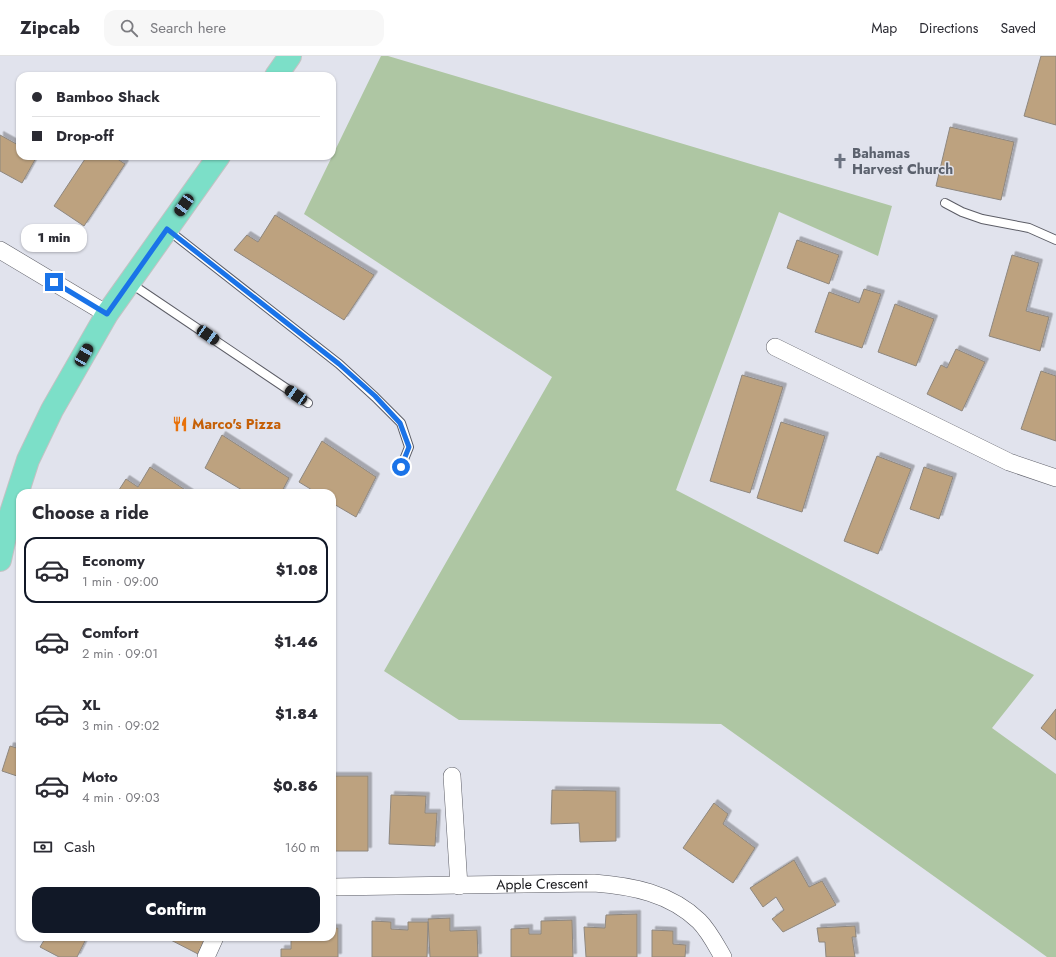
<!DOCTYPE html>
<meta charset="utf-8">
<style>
body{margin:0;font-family:Jost,sans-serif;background:#f7f7f7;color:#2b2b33;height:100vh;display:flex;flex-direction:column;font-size:15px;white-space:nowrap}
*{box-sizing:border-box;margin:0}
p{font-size:13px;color:#7c7c81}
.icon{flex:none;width:22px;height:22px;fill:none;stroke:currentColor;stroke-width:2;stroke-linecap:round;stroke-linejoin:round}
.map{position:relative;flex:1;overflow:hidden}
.drawer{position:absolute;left:16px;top:433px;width:320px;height:452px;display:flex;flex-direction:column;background:#fff;border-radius:12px;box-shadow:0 1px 3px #0004}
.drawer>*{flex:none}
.top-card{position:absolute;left:16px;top:16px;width:320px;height:88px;border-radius:12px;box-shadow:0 1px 3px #0004;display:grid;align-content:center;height:88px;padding:0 16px;background:#fff}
.end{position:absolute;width:18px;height:18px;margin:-9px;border:5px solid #1a73e8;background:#fff;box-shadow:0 0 0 2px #fff}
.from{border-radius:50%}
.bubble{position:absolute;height:28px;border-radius:12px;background:#fff;box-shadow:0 1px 3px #0004;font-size:13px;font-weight:800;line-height:28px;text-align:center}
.car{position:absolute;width:12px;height:24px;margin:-12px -6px;border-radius:5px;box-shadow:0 0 3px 1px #0007;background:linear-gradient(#222 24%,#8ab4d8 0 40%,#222 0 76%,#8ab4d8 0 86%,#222 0)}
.top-card b{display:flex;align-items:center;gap:14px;height:38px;font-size:15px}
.top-card b+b{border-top:1px solid #e1e1e2}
.top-card i{width:10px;height:10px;background:#2b2b33}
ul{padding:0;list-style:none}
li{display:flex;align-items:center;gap:12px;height:66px;margin:0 8px 6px;padding:0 8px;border:2px solid transparent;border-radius:12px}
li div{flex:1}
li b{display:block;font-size:15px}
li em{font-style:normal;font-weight:800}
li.on{border-color:#111827}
li>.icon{width:36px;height:36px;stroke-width:1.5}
h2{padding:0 16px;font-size:18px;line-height:48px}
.pay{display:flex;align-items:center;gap:10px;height:44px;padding:0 16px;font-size:15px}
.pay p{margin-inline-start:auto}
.action{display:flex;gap:8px;margin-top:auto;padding:8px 16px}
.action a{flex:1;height:46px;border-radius:12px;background:#111827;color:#fff;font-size:16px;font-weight:800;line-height:46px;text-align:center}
header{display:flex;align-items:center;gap:24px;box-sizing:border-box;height:56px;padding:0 20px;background:#fff;border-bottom:1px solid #e1e1e2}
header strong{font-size:19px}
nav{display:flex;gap:22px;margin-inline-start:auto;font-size:14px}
.search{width:280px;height:36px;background:#f7f7f7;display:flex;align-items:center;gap:10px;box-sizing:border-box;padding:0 14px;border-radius:12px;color:#7c7c81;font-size:15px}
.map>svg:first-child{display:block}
.green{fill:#aec6a3}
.building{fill:#bda27f;stroke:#8e877f;filter:url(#shadow)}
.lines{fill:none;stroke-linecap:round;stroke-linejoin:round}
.service-casing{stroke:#5c5d66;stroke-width:10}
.minor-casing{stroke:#5c5d66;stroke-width:18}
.trunk-casing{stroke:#c2c2c3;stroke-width:24}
.service{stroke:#fff;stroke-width:8}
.minor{stroke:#fff;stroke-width:17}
.trunk{stroke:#7cdfc8;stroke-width:22}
.route{stroke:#1a73e8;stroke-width:5}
.labels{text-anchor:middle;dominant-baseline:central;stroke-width:3;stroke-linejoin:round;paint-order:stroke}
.worship-label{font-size:14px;font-weight:bold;fill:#5b616d;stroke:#e1e3ed;text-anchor:start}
.food-label{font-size:14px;font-weight:bold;fill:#c56008;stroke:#e1e3ed;text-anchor:start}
.street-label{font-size:14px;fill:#16161a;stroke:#e1e3ed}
</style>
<header>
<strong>Zipcab</strong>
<div class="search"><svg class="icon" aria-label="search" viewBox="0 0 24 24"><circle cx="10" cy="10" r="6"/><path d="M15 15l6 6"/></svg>Search here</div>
<nav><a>Map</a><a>Directions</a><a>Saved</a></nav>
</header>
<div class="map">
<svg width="1056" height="901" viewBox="0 0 1056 901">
<defs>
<filter id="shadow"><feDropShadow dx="3.5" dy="-3.5" stdDeviation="0" flood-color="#0004"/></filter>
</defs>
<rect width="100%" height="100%" fill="#e1e3ed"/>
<!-- green -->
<path class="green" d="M381,0H388L892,150L878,200L779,156L676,434L1034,619L992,672L1056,718V901H1047L721,668L459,664L384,615L552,321L304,158Z"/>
<!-- building -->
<path class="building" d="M1041,0H1056V69L1024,60Z
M950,71L1014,86L1001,144L936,130Z
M0,79L20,90V100H37L22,127L0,115Z
M87,100H113L125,108L84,170L54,150Z
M275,159L374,219L344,264L234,194L247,179L258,186Z
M797,184L839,199L829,228L787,212Z
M1012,199L1039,207L1026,255L1049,261L1040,295L989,280Z
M864,233L881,238L862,292L815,276L829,236L859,247Z
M895,248L934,263L916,310L878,296Z
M956,293L985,306L962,355L927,338L941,309L947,312Z
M1041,315L1056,320V385L1021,373Z
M742,319L783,331L750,437L710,425Z
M781,366L825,380L802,456L757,442Z
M222,379L289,422L281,437H247L205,412Z
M322,385L376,421L356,461L332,447V437H317L299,426Z
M877,400L911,413L878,498L844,485Z
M150,411L190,437H117L126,423L138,431Z
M924,411L953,421L939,463L910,453Z
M1056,653V684L1041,672Z
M10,690L20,693V721L2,715Z
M332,720H368V795H332Z
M552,734L616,735V785L580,786L579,767L551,768Z
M391,739L426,740L425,757H437L435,790L389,788Z
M714,747L728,758L723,768L755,792L733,827L683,792Z
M794,804L809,831L822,825L836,849L783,876L772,863L784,854L776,841L763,851L750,832Z
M637,858V901H586L584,871L605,872L606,859Z
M450,862V875L477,874L478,901H430L428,863Z
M572,864L573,901H511V873L529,872V878H541V865Z
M372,865L391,866V873L408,874V866H428L427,901H372Z
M855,870L856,881H852L855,901H826L825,886H819L817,872Z
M332,872H338V901H281V893H291V881H332Z
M652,874L673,875V888L686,889L685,901H652Z
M46,881H87L77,901H59L40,891Z
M165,881H206L198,898Z"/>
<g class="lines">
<defs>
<path id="service" d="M945,147L962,156L982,163L1029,172L1056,184
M168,174L339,308L375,341L401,367L409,391L401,411
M130,227L308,347"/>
<g id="minor">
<path d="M0,194L107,258"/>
<path d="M775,291L1009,406L1056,422"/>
<path d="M452,720L459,830"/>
<path id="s1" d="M332,831L594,827C632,830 670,837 699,865C709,875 716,889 723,901"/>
<path d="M206,901L215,881"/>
</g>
<path id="trunk" d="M276,20L290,0
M0,504L9,463L28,404L52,354L107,258L219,100"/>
</defs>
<!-- service casing -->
<use href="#service" class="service-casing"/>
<!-- minor casing -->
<use href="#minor" class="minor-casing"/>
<!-- trunk casing -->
<use href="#trunk" class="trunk-casing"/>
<!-- service -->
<use href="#service" class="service"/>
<!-- minor -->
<use href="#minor" class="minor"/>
<!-- trunk -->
<use href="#trunk" class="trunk"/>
</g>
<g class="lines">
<!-- route -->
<path class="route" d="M54,226L107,258L167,173L339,308L375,340L400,367L409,391L401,411"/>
</g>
<!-- icons -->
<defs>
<symbol id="church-bare" viewBox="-9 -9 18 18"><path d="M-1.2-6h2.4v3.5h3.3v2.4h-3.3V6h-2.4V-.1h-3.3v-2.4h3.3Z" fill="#6b7280" stroke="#e1e3ed" stroke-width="2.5" paint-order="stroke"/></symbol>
<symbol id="restaurant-bare" viewBox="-9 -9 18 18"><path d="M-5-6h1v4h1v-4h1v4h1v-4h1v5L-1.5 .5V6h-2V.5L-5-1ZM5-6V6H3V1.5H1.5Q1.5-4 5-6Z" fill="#e8710a" stroke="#e1e3ed" stroke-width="2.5" paint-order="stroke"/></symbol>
</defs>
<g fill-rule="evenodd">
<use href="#church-bare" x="829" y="94" width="22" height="22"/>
<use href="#restaurant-bare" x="169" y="357" width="22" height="22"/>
</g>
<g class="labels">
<!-- worship labels -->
<g class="worship-label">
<text x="852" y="97">Bahamas<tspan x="852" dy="16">Harvest Church</tspan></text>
</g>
<!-- food labels -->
<g class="food-label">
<text x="192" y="368">Marco's Pizza</text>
</g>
<!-- street labels -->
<g class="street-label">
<text stroke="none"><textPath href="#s1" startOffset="210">Apple Crescent</textPath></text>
</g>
</g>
</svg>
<i class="end from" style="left:401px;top:411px"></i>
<i class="end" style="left:54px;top:226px"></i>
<div class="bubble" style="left:21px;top:168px;width:66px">1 min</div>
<i class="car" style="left:184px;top:149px;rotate:215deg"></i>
<i class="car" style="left:208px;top:279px;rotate:124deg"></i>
<i class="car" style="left:84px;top:299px;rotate:30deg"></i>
<i class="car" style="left:296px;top:339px;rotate:304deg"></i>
<div class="top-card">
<b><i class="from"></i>Bamboo Shack</b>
<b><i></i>Drop-off</b>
</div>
<section class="drawer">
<h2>Choose a ride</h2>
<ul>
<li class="on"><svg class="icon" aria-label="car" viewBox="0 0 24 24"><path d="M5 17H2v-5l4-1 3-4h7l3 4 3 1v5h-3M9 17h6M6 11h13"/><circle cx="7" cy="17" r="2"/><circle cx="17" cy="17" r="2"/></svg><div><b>Economy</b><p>1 min · 09:00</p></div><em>$1.08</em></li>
<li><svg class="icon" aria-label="car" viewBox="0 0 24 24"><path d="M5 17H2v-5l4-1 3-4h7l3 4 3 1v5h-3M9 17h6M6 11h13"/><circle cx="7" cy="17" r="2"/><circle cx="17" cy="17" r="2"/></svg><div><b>Comfort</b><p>2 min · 09:01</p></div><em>$1.46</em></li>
<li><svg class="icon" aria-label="car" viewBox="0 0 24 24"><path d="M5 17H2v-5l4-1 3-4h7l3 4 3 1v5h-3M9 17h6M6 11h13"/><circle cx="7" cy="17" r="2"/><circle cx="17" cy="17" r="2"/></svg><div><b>XL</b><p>3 min · 09:02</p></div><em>$1.84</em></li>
<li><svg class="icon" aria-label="car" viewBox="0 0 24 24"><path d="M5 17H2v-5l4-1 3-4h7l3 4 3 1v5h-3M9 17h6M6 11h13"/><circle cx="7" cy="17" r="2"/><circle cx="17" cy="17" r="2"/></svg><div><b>Moto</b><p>4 min · 09:03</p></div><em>$0.86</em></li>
</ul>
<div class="pay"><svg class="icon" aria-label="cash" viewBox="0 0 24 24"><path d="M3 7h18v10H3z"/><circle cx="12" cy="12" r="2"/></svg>Cash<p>160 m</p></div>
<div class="action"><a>Confirm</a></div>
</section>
</div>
